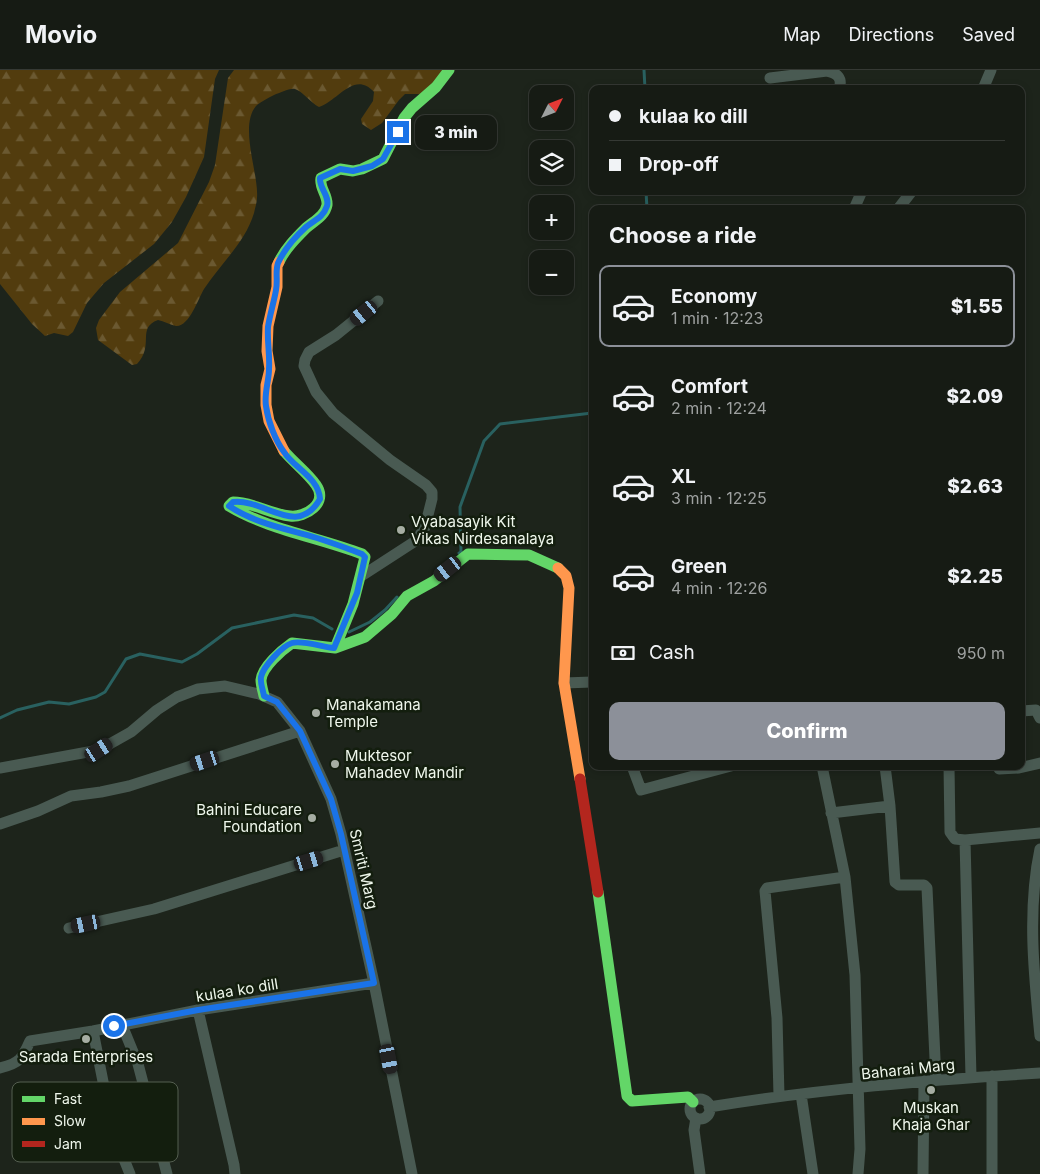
<!DOCTYPE html>
<meta charset="utf-8">
<style>
body{margin:0;font-family:Inter,sans-serif;background:#1f241d;color:#f1f3f6;height:100vh;display:flex;flex-direction:column;font-size:19px;white-space:nowrap}
*{box-sizing:border-box;margin:0}
p{font-size:16px;color:#9ea1a0}
.icon{flex:none;width:28px;height:28px;fill:none;stroke:currentColor;stroke-width:2;stroke-linecap:round;stroke-linejoin:round}
.map{position:relative;flex:1;overflow:hidden}
.details{position:absolute;left:589px;top:135px;width:436px;height:565px;display:flex;flex-direction:column;background:#161b14;border-radius:10px;box-shadow:0 2px 8px #0003,0 0 0 1px #353934}
.details>*{flex:none}
.hud{position:absolute;left:589px;top:15px;width:436px;height:110px;border-radius:10px;box-shadow:0 2px 8px #0003,0 0 0 1px #353934;display:grid;align-content:center;height:110px;padding:0 20px;background:#161b14}
.needle{width:32px;rotate:48deg}
.fabs{position:absolute;left:529px;top:15px;display:grid;gap:10px}
.fabs a{display:grid;place-items:center;width:45px;height:45px;border-radius:10px;background:#161b14;box-shadow:0 2px 8px #0003,0 0 0 1px #353934;font-size:25px}
.end{position:absolute;width:22px;height:22px;margin:-11px;border:6px solid #1a73e8;background:#fff;box-shadow:0 0 0 2px #fff}
.from{border-radius:50%}
.bubble{position:absolute;height:35px;border-radius:10px;background:#161b14;box-shadow:0 2px 8px #0003,0 0 0 1px #353934;font-size:16px;font-weight:800;line-height:35px;text-align:center}
.car{position:absolute;width:15px;height:30px;margin:-15px -8px;border-radius:6px;box-shadow:0 0 4px 1px #0007;background:linear-gradient(#222 24%,#8ab4d8 0 40%,#222 0 76%,#8ab4d8 0 86%,#222 0)}
.hud b{display:flex;align-items:center;gap:18px;height:48px;font-size:19px}
.hud b+b{border-top:1px solid #353934}
.hud i{width:12px;height:12px;background:#f1f3f6}
ul{padding:0;list-style:none}
li{display:flex;align-items:center;gap:15px;height:82px;margin:0 10px 8px;padding:0 10px;border:2px solid transparent;border-radius:10px}
li div{flex:1}
li b{display:block;font-size:19px}
li em{font-style:normal;font-weight:800}
li.active{border-color:#8c9099}
li>.icon{width:45px;height:45px;stroke-width:1.5}
h2{padding:0 20px;font-size:22px;line-height:60px}
.pay{display:flex;align-items:center;gap:12px;height:55px;padding:0 20px;font-size:19px}
.pay p{margin-inline-start:auto}
.cta{display:flex;gap:10px;margin-top:auto;padding:10px 20px}
.cta a{flex:1;height:58px;border-radius:10px;background:#8c9099;color:#fff;font-size:20px;font-weight:800;line-height:58px;text-align:center}
header{display:flex;align-items:center;gap:30px;box-sizing:border-box;height:70px;padding:0 25px;background:#161b14;border-bottom:1px solid #353934}
header strong{font-size:24px}
nav{display:flex;gap:28px;margin-inline-start:auto;font-size:18px}
.map>svg:first-child{display:block}
.forest{fill:url(#forest-firs)}
.lines{fill:none;stroke-linecap:round;stroke-linejoin:round}
.stream{stroke:#296160;stroke-width:3}
.street{stroke:#495a52;stroke-width:11}
.fast{stroke:#63d668;stroke-width:11}
.slow{stroke:#ff974d;stroke-width:11}
.jam{stroke:#b3261e;stroke-width:11}
.route{stroke:#1a73e8;stroke-width:6}
.poi-dot{fill:#a6ada3;stroke:#131e0e;stroke-width:2}
.labels{text-anchor:middle;dominant-baseline:central;stroke-width:5;stroke-linejoin:round;paint-order:stroke}
.poi-label{font-size:15px;fill:#eff7ec;stroke:#131e0e;text-anchor:start}
.street-label{font-size:15px;fill:#eff7ec;stroke:#131e0e}
.key{fill:#131e0e;stroke:#555f51;stroke-width:1}
.key-label{font-size:14px;fill:#eff7ec}
</style>
<header>
<strong>Movio</strong>
<nav><a>Map</a><a>Directions</a><a>Saved</a></nav>
</header>
<div class="map">
<svg width="1040" height="1104" viewBox="0 0 1040 1104">
<defs>
<pattern id="forest-firs" width="22" height="20" patternUnits="userSpaceOnUse" patternTransform="scale(1.25)"><rect width="22" height="20" fill="#523c0e"/><path d="M5 1l3.5 6h-7zM16 11l3.5 6h-7z" fill="#6b5931"/></pattern>
</defs>
<rect width="100%" height="100%" fill="#1d241b"/>
<!-- forest -->
<path class="forest" d="M0,0H219L215,9L204,87L186,127L172,152L154,174L104,213L87,233L73,262L68,266L54,263L45,266L32,254L0,214Z
M234,0H445L424,24H405L399,30L382,53L371,60L362,54L361,49L373,31L374,22C354,0 338,31 319,37C311,33 302,21 295,19C289,18 280,23 274,25C268,28 262,31 257,35C238,55 259,103 257,128C257,132 255,138 254,143C245,173 221,193 204,219C198,229 189,257 176,256C170,255 164,251 158,250C136,258 155,275 137,294L132,295L98,270L96,258L99,250L120,222L178,173L209,112L215,95L228,8Z"/>
<g class="lines">
<!-- stream -->
<path class="stream" d="M644,0L645,19
M646,121L647,139
M459,483L461,482L460,437L484,371L500,354L592,343
M349,562L370,552L385,540L397,527
M0,648L17,640L49,632L69,634L96,627L105,622L126,589L140,584L182,592L197,584L232,558L294,545L313,548L332,559"/>
<!-- street -->
<path class="street" d="M770,8L827,1C837,3 843,8 839,19
M983,19L991,0
M854,139L862,121
M898,139L912,121
M363,505L417,470L425,457L432,429V422L426,415L390,390L333,343L316,322L304,296L305,290L309,282L336,265L378,231
M564,613L592,612
M1021,641L1036,640L1040,648
M632,696L641,720L731,696
M822,696L845,807L855,905L860,1079L858,1104
M949,696L950,762L955,769L965,770
M0,698L99,680L131,662L157,640L177,627L198,619L225,616L259,624L277,632L300,661L331,729L341,764L374,913L412,1104
M999,699L1019,698L1040,693
M890,736L895,812L899,815H924L927,818L936,1010
M831,743L890,736L885,696
M0,754L38,741L71,726L101,722L129,716L300,661
M1040,779C1027,840 1034,905 1040,966
M69,858L154,839L344,780
M198,940L234,1095L235,1104
M122,955L138,994L167,1104
M93,961L113,1062L130,1104
M0,998C20,993 22,989 30,971L93,961L198,940L374,913
M971,1007L965,770L1040,763
M801,1024L813,1104
M779,1026L777,948L765,821L767,818L845,807
M690 1039a10 10 0 1 1 20 0a10 10 0 1 1-20 0Z
M709,1037C819,1019 930,1010 1040,1003
M696,1048L694,1060L700,1104
M923,1104L924,1011
M992,1104V1006"/>
<!-- fast -->
<path class="fast" d="M279,192C285,179 296,168 306,158C314,151 325,146 327,135C328,125 319,118 321,108L340,99L353,101L362,99L383,89L404,48L412,38L436,17L449,0
M284,381C294,393 308,403 316,415C329,433 305,448 290,446C270,444 253,432 233,432L229,436C269,460 318,467 362,484L365,487L353,534L335,578
M264,626C263,621 261,615 261,610C262,597 282,580 292,573L335,578L365,567L392,544L407,526L434,511L468,484L529,485L558,498
M598,822L627,1026L632,1031L688,1027L693,1032"/>
<!-- slow -->
<path class="slow" d="M279,192L277,196V217L268,256L267,281L270,299L266,315V335L269,351L284,381
M558,498L566,506L569,518L564,613L580,709"/>
<!-- jam -->
<path class="jam" d="M580,709L598,822"/>
</g>
<g class="lines">
<!-- route -->
<path class="route" d="M114,956L198,940L374,913L341,764L331,729L300,661L277,632L264,626C263,620 260,613 261,607C263,597 282,576 292,573C302,570 323,577 334,578L357,523L365,487L362,484C347,478 332,473 317,468C287,459 256,454 229,436L233,432C264,428 297,469 320,429C319,408 294,398 284,382C275,370 268,351 266,336C264,323 269,311 269,299C270,285 267,271 268,257C270,244 274,232 276,220C278,211 275,201 278,193C284,180 295,167 306,157C314,150 323,148 327,136C330,126 319,118 320,108L340,99L353,101L372,96L383,89L398,62"/>
</g>
<!-- markers -->
<g class="poi-dot">
<circle cx="401" cy="460" r="5"/>
<circle cx="316" cy="643" r="5"/>
<circle cx="335" cy="694" r="5"/>
<circle cx="312" cy="748" r="5"/>
<circle cx="86" cy="969" r="5"/>
<circle cx="931" cy="1020" r="5"/>
</g>
<g class="labels">
<!-- poi labels -->
<g class="poi-label">
<text x="411" y="451">Vyabasayik Kit<tspan x="411" dy="17">Vikas Nirdesanalaya</tspan></text>
<text x="326" y="634">Manakamana<tspan x="326" dy="17">Temple</tspan></text>
<text x="345" y="685">Muktesor<tspan x="345" dy="17">Mahadev Mandir</tspan></text>
<text x="302" y="739" text-anchor="end">Bahini Educare<tspan x="302" dy="17">Foundation</tspan></text>
<text x="86" y="986" text-anchor="middle">Sarada Enterprises</text>
<text x="931" y="1037" text-anchor="middle">Muskan<tspan x="931" dy="17">Khaja Ghar</tspan></text>
</g>
<!-- street labels -->
<g class="street-label">
<text transform="translate(364 799) rotate(77)">Smriti Marg</text>
<text transform="translate(237 920) rotate(-9)">kulaa ko dill</text>
<text transform="translate(908 999) rotate(-6)">Baharai Marg</text>
</g>
</g>
<!-- legend -->
<rect x="12" y="1012" width="166" height="80" rx="8" class="key"/>
<rect x="22" y="1026" width="23" height="6" fill="#63d668"/>
<rect x="22" y="1048" width="23" height="7" fill="#ff974d"/>
<rect x="22" y="1071" width="23" height="6" fill="#b3261e"/>
<g class="key-label">
<text x="54" y="1034">Fast</text>
<text x="54" y="1056">Slow</text>
<text x="54" y="1079">Jam</text>
</g>
</svg>
<div class="fabs">
<a><svg class="needle" viewBox="-14 -14 28 28"><path d="M0-13l5 13h-10z" fill="#e53935"/><path d="M0 13l5-13h-10z" fill="#9ea1a0"/></svg></a>
<a><svg class="icon" aria-label="layers" viewBox="0 0 24 24"><path d="M12 4l9 5-9 5-9-5zM3 14l9 5 9-5"/></svg></a>
<a>+</a>
<a>−</a>
</div>
<i class="end from" style="left:114px;top:956px"></i>
<i class="end" style="left:398px;top:62px"></i>
<div class="bubble" style="left:415px;top:45px;width:82px">3 min</div>
<i class="car" style="left:364px;top:243px;rotate:231deg"></i>
<i class="car" style="left:448px;top:499px;rotate:232deg"></i>
<i class="car" style="left:99px;top:680px;rotate:57deg"></i>
<i class="car" style="left:205px;top:691px;rotate:252deg"></i>
<i class="car" style="left:309px;top:791px;rotate:73deg"></i>
<i class="car" style="left:86px;top:854px;rotate:258deg"></i>
<i class="car" style="left:389px;top:989px;rotate:169deg"></i>
<div class="hud">
<b><i class="from"></i>kulaa ko dill</b>
<b><i></i>Drop-off</b>
</div>
<section class="details">
<h2>Choose a ride</h2>
<ul>
<li class="active"><svg class="icon" aria-label="car" viewBox="0 0 24 24"><path d="M5 17H2v-5l4-1 3-4h7l3 4 3 1v5h-3M9 17h6M6 11h13"/><circle cx="7" cy="17" r="2"/><circle cx="17" cy="17" r="2"/></svg><div><b>Economy</b><p>1 min · 12:23</p></div><em>$1.55</em></li>
<li><svg class="icon" aria-label="car" viewBox="0 0 24 24"><path d="M5 17H2v-5l4-1 3-4h7l3 4 3 1v5h-3M9 17h6M6 11h13"/><circle cx="7" cy="17" r="2"/><circle cx="17" cy="17" r="2"/></svg><div><b>Comfort</b><p>2 min · 12:24</p></div><em>$2.09</em></li>
<li><svg class="icon" aria-label="car" viewBox="0 0 24 24"><path d="M5 17H2v-5l4-1 3-4h7l3 4 3 1v5h-3M9 17h6M6 11h13"/><circle cx="7" cy="17" r="2"/><circle cx="17" cy="17" r="2"/></svg><div><b>XL</b><p>3 min · 12:25</p></div><em>$2.63</em></li>
<li><svg class="icon" aria-label="car" viewBox="0 0 24 24"><path d="M5 17H2v-5l4-1 3-4h7l3 4 3 1v5h-3M9 17h6M6 11h13"/><circle cx="7" cy="17" r="2"/><circle cx="17" cy="17" r="2"/></svg><div><b>Green</b><p>4 min · 12:26</p></div><em>$2.25</em></li>
</ul>
<div class="pay"><svg class="icon" aria-label="cash" viewBox="0 0 24 24"><path d="M3 7h18v10H3z"/><circle cx="12" cy="12" r="2"/></svg>Cash<p>950 m</p></div>
<div class="cta"><a>Confirm</a></div>
</section>
</div>
